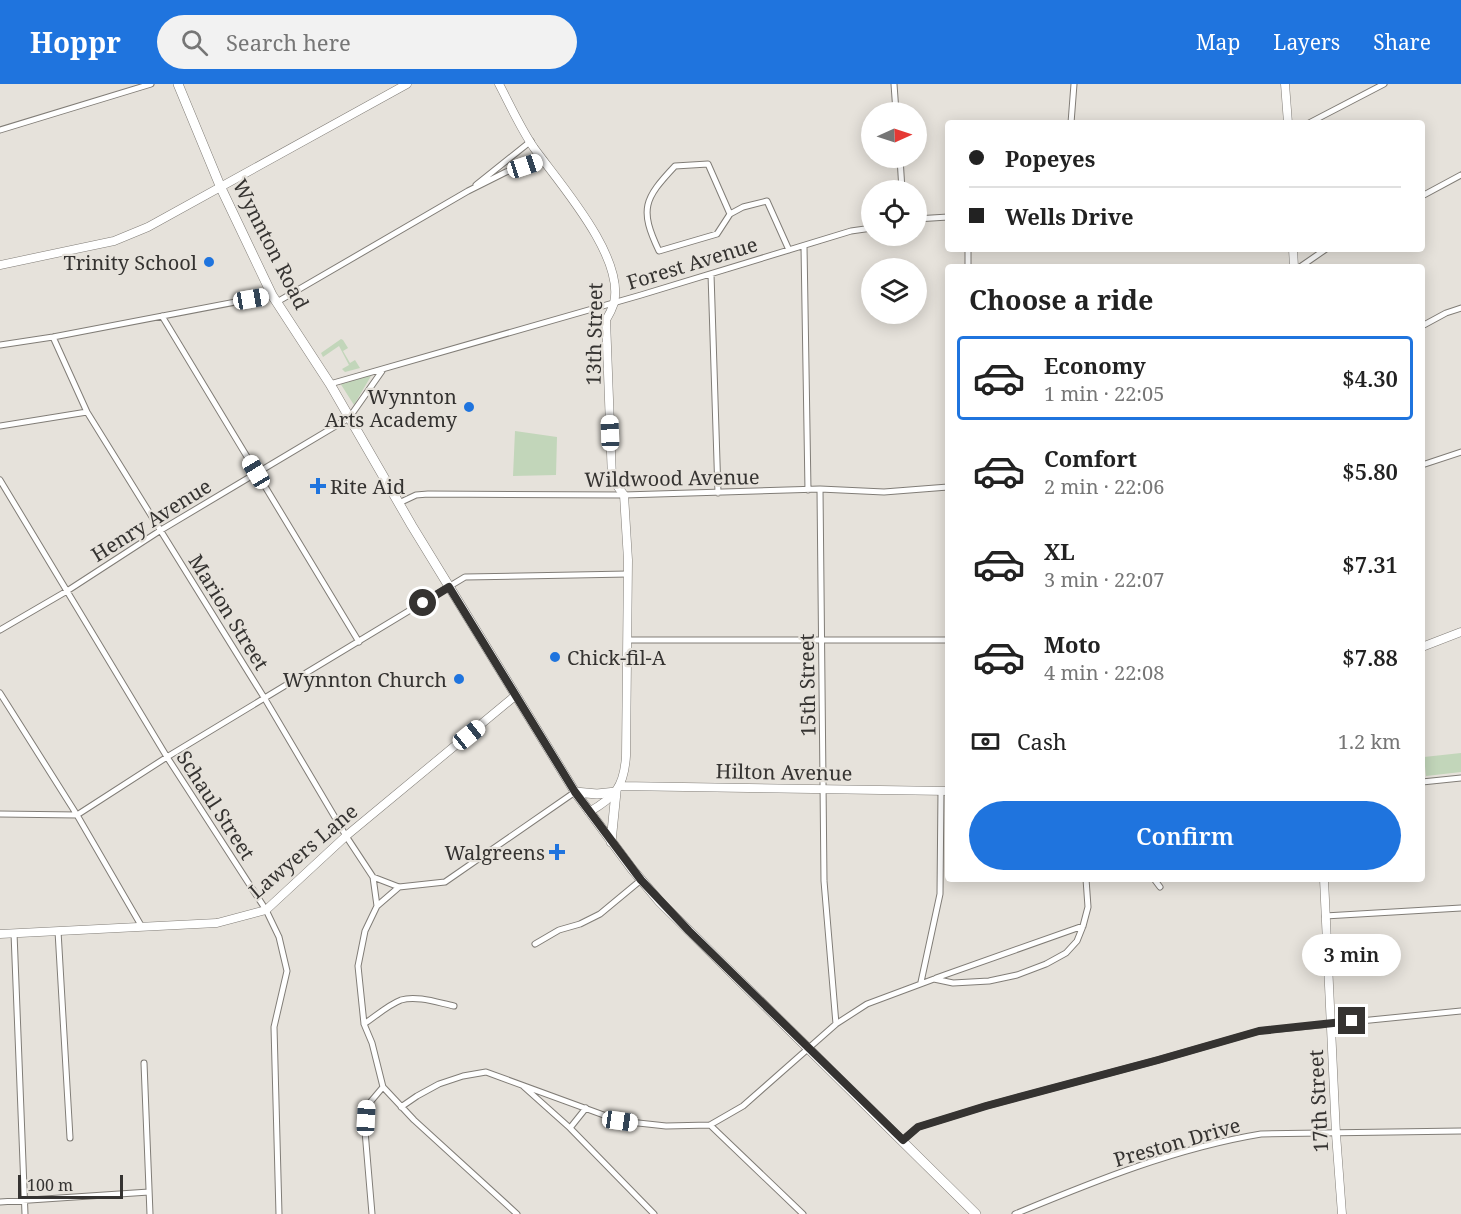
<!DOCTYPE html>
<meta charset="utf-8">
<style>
body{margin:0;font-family:"Noto Serif",serif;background:#f2f2f2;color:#222;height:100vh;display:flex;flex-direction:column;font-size:22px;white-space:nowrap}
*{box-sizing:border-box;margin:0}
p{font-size:20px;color:#767676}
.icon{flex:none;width:33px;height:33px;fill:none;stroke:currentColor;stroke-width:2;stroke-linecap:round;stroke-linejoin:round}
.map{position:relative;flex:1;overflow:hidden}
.details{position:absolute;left:945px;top:180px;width:480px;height:618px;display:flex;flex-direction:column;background:#fff;border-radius:6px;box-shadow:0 3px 15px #0003}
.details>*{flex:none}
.banner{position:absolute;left:945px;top:36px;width:480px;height:132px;border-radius:6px;box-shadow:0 3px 15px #0003;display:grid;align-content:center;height:132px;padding:0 24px;background:#fff}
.needle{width:39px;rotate:87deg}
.buttons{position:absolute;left:861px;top:18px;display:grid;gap:12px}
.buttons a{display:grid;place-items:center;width:66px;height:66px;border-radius:50%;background:#fff;box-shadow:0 3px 15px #0003;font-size:30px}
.scale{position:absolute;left:18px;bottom:15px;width:105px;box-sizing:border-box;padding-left:6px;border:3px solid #353331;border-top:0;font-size:16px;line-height:21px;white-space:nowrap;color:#353331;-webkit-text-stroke:4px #e6e2db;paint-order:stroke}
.end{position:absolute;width:27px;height:27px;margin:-14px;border:8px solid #353331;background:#fff;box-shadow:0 0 0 3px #fff}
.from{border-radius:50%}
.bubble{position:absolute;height:42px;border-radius:21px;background:#fff;box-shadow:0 3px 15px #0003;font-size:20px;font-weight:600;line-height:42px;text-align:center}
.car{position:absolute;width:18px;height:36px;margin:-18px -9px;border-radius:8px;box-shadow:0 0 4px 2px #0007;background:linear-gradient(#fff 24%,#345 0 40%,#fff 0 76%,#345 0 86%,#fff 0)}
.banner b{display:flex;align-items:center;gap:21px;height:57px;font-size:22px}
.banner b+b{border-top:2px solid #e0e0e0}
.banner i{width:15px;height:15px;background:#222}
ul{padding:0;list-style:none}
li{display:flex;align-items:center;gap:18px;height:84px;margin:0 12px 9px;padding:0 12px;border:3px solid transparent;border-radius:6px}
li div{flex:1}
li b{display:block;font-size:22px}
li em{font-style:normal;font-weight:600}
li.on{border-color:#1f74de}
li>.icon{width:54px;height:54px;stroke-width:1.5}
h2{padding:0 24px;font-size:27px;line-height:72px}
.pay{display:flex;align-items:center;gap:15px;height:66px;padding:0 24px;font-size:22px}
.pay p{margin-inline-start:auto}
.cta{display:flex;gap:12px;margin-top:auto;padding:12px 24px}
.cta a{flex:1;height:69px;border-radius:36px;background:#1f74de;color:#fff;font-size:24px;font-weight:600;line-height:69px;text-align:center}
header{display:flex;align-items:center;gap:36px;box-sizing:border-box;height:84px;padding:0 30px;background:#1f74de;color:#fff}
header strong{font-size:28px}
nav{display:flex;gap:33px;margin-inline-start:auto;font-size:21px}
.search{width:420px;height:54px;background:#f2f2f2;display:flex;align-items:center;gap:15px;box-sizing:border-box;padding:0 21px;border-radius:33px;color:#767676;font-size:22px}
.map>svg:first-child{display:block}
.green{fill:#c2d6ba}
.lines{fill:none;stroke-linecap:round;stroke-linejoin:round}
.street-casing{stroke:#817d77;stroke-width:7}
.secondary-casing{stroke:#817d77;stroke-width:9}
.primary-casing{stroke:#817d77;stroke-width:10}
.street{stroke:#fff;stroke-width:5}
.secondary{stroke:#fff;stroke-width:8}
.primary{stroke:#fff;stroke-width:9}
.route{stroke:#353331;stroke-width:8}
.poi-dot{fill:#1f74de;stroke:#e6e2db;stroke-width:2}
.labels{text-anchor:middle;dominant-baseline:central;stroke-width:4.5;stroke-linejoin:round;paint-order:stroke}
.street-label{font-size:20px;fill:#353331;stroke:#e6e2db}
.poi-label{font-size:20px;fill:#353331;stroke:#e6e2db;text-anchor:end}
</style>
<header>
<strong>Hoppr</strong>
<div class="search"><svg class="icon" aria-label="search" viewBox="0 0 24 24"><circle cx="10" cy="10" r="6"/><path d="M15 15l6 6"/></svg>Search here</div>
<nav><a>Map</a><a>Layers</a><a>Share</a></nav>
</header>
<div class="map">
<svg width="1461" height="1130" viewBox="0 0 1461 1130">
<rect width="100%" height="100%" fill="#e6e2db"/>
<!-- green -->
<path class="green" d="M341,255L343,256L348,264L343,267L350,279L355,276L360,284L345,288L342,285L349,281L339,262L323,273L321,269Z
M370,291L371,292L354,321L340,299Z
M515,347L557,353L556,391L513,392Z
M1461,669V688L1426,692L1424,673Z"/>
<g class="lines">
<defs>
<path id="street" d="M894,0L896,28
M1071,39L1074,0
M1309,39L1384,0
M0,46L151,0
M900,74L902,106
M708,80L730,130L717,150L659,167C639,125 644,115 675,82Z
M476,101L531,57
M1422,112L1461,91
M730,130L743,123L767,117L789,166
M916,135L948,133
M804,162L808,406
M968,165V183
M1300,183L1326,165
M711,190L718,409
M277,218L468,107L506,88L544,76
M162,232L359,558
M1422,242L1446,229L1461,224
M53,253L87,328L265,615L346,752L373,793L377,822L365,847L358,882L364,940L372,959L383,1003L367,1022L365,1047L372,1130
M0,261L53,253L272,211
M330,300L641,211L851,147L872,144
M0,342L87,328
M1422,381L1461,368
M0,396L167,673L266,826L279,853L287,887L274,943L279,1130
M820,405L824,797L836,940
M399,419L416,411L428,410L624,411L820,405L884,408L948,403
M0,546L67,507L161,446L349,334L382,287
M628,556H948
M0,609L77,731L142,843
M1422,698L1461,694
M0,730L77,731L167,673L465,493L628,490
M373,793L399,803L445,798L575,708
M1154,795L1160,803
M377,822L399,803
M1325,832L1461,824
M58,847L70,1054
M14,849L25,1130
M535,860L559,846L580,840L600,830L641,796
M936,894L1083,842
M921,898L940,810L941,707
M364,940C376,932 388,921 401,916C417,911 439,919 454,922
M144,979L150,1130
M523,1002L570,1044L654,1130
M383,1003L414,1036L517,1130
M401,1023L417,1012L439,1000L463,992L486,988L620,1037L666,1042L710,1041L743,1022L836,940L867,920L934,895L953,899L989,897L1017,891L1046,880L1066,869L1077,857L1083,842L1088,823L1086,795
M710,1041L803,1130
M570,1044L586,1024
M903,1056L918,1043L986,1022L1158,976L1259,947L1461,927
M0,1118L149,1108
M1015,1130C1095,1097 1176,1064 1261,1050L1461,1047"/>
<path id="secondary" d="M499,0C510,21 521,45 534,64C560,100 625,173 614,219C612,225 609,231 606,236L612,395L624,411L628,476L626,672C624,703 615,713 589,728
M1285,0L1288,39
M1293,165L1294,183
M0,181L114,157L148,143L407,0
M1422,563L1461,548
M620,702L948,707
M1324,795L1336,1050L1342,1130
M0,850L217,839L266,826L346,752L515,612"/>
<path id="primary" d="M178,0L221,104L272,211L330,300L412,442L575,708L632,785L660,818L976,1130
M575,708L597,710L616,708L611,758"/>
</defs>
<!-- street casing -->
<use href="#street" class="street-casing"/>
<!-- secondary casing -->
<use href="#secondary" class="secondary-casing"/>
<!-- primary casing -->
<use href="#primary" class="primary-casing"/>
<!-- street -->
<use href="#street" class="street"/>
<!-- secondary -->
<use href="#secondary" class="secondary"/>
<!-- primary -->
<use href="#primary" class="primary"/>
</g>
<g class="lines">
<!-- route -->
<path class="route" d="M423,519L449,503L575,708L641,796L689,847L903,1056L918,1043L986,1022L1158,976L1259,947L1352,937"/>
</g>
<!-- markers -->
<g class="poi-dot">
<circle cx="209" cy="178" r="6"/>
<circle cx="469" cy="323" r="6"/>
<path d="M315 393h6v6h6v6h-6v6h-6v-6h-6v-6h6z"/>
<circle cx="555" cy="573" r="6"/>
<circle cx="459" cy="595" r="6"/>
<path d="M554 759h6v6h6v6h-6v6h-6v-6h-6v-6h6z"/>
</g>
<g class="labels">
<!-- street labels -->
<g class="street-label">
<text transform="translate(271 160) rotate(63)">Wynnton Road</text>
<text transform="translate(692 179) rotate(-17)">Forest Avenue</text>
<text transform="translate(594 250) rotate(-89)">13th Street</text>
<text transform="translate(672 394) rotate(-1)">Wildwood Avenue</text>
<text transform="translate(151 436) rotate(-32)">Henry Avenue</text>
<text transform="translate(229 528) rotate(58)">Marion Street</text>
<text transform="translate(807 601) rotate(-91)">15th Street</text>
<text transform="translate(784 688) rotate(1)">Hilton Avenue</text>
<text transform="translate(216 721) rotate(57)">Schaul Street</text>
<text transform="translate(303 767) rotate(-40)">Lawyers Lane</text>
<text transform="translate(1318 1017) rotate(-93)">17th Street</text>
<text transform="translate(1177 1058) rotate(-16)">Preston Drive</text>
</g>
<!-- poi labels -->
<g class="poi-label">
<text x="197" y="178">Trinity School</text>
<text x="457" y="312">Wynnton<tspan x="457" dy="23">Arts Academy</tspan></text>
<text x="330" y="402" text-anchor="start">Rite Aid</text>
<text x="567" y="573" text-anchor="start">Chick-fil-A</text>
<text x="447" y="595">Wynnton Church</text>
<text x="545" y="768">Walgreens</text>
</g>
</g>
</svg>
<div class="buttons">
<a><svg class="needle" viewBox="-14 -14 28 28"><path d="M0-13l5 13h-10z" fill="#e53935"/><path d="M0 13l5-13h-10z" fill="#767676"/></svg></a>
<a><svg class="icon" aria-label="locate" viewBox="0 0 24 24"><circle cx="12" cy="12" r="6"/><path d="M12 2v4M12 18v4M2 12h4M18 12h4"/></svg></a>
<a><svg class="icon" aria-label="layers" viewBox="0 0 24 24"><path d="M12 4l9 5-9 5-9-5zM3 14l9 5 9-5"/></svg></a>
</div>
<div class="scale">100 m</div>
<i class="end from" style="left:423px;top:519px"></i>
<i class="end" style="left:1352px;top:937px"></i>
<div class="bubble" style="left:1302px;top:850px;width:99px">3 min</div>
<i class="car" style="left:525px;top:82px;rotate:72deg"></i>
<i class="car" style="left:251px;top:215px;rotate:80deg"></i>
<i class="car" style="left:610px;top:349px;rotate:358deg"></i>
<i class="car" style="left:256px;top:388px;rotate:329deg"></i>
<i class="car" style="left:469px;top:651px;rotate:51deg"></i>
<i class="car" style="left:366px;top:1034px;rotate:3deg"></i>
<i class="car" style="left:620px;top:1037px;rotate:98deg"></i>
<div class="banner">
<b><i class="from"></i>Popeyes</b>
<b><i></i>Wells Drive</b>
</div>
<section class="details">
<h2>Choose a ride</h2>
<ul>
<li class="on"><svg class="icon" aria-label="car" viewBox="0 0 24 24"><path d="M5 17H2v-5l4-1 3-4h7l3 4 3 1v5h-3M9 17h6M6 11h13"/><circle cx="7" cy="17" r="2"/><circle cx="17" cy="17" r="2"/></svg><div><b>Economy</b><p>1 min · 22:05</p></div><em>$4.30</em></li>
<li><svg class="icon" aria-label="car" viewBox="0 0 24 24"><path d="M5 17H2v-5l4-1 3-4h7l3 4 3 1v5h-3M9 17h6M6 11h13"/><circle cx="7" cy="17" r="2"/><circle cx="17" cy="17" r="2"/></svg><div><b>Comfort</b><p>2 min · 22:06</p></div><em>$5.80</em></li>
<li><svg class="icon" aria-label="car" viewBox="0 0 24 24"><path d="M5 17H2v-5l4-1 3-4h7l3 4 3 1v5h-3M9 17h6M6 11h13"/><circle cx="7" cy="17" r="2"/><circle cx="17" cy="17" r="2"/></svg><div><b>XL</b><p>3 min · 22:07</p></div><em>$7.31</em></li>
<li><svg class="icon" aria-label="car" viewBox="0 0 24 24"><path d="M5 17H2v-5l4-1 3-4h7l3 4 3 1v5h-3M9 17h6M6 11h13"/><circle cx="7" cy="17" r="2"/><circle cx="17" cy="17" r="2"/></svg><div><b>Moto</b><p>4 min · 22:08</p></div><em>$7.88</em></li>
</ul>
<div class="pay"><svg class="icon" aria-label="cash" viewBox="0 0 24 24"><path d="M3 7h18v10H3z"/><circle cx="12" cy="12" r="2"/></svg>Cash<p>1.2 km</p></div>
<div class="cta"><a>Confirm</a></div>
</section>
</div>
